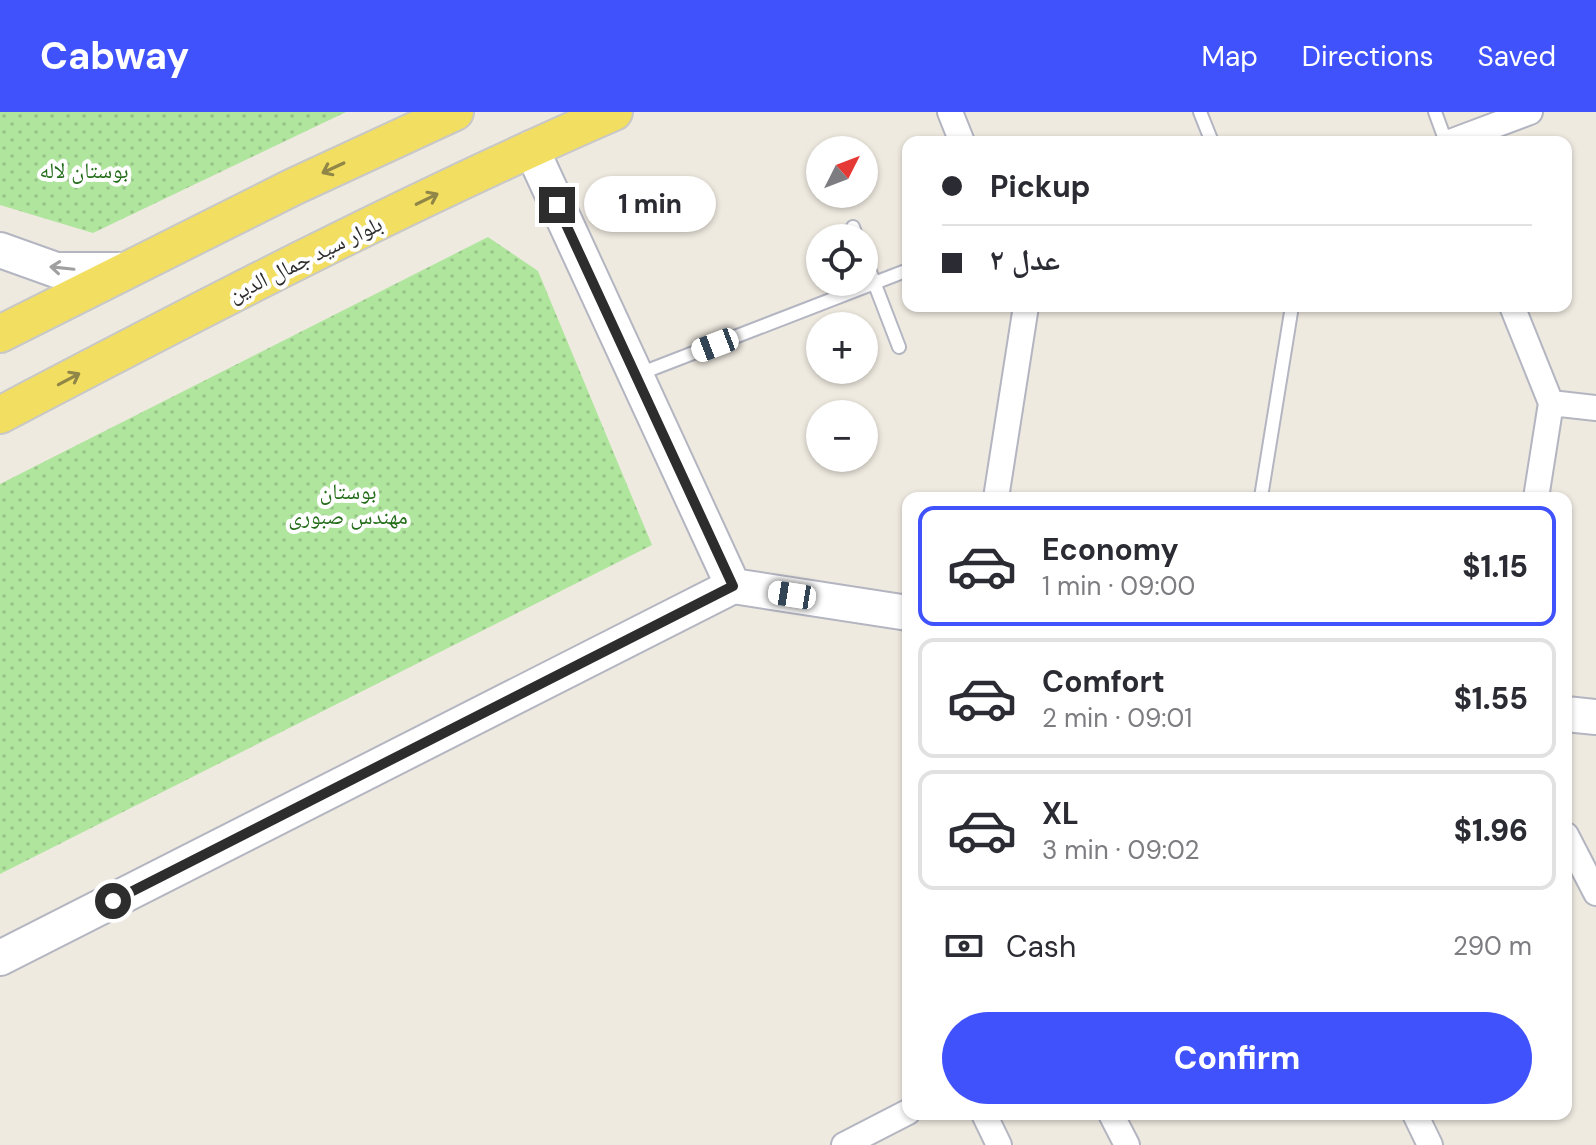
<!DOCTYPE html>
<meta charset="utf-8">
<style>
body{margin:0;font-family:"DM Sans","Noto Naskh Arabic",sans-serif;background:#f2f2f3;color:#2b2b33;height:100vh;display:flex;flex-direction:column;font-size:30px;white-space:nowrap}
*{box-sizing:border-box;margin:0}
p{font-size:26px;color:#7c7c81}
.icon{flex:none;width:44px;height:44px;fill:none;stroke:currentColor;stroke-width:2;stroke-linecap:round;stroke-linejoin:round}
.map{position:relative;flex:1;overflow:hidden}
.panel{position:absolute;left:902px;top:380px;width:670px;height:628px;display:flex;flex-direction:column;background:#fff;border-radius:16px;box-shadow:0 2px 6px #0004}
.panel>*{flex:none}
.banner{position:absolute;left:902px;top:24px;width:670px;height:176px;border-radius:16px;box-shadow:0 2px 6px #0004;display:grid;align-content:center;height:176px;padding:0 40px;background:#fff}
.needle{width:52px;rotate:48deg}
.tools{position:absolute;left:806px;top:24px;display:grid;gap:16px}
.tools a{display:grid;place-items:center;width:72px;height:72px;border-radius:50%;background:#fff;box-shadow:0 2px 6px #0004;font-size:40px}
.end{position:absolute;width:36px;height:36px;margin:-18px;border:10px solid #2d2d2d;background:#fff;box-shadow:0 0 0 4px #fff}
.from{border-radius:50%}
.bubble{position:absolute;height:56px;border-radius:28px;background:#fff;box-shadow:0 2px 6px #0004;font-size:26px;font-weight:800;line-height:56px;text-align:center}
.car{position:absolute;width:24px;height:48px;margin:-24px -12px;border-radius:10px;box-shadow:0 0 6px 2px #0007;background:linear-gradient(#fff 24%,#345 0 40%,#fff 0 76%,#345 0 86%,#fff 0)}
.banner b{display:flex;align-items:center;gap:28px;height:76px;font-size:30px}
.banner b+b{border-top:2px solid #e1e1e2}
.banner i{width:20px;height:20px;background:#2b2b33}
ul{padding:14px 0 0;list-style:none}
li{display:flex;align-items:center;gap:24px;height:120px;margin:0 16px 12px;padding:0 24px;border:4px solid #e1e1e2;border-radius:16px}
li div{flex:1}
li b{display:block;font-size:30px}
li em{font-style:normal;font-weight:800}
li.active{border-color:#4052fc}
li>.icon{width:72px;height:72px;stroke-width:1.5}
.pay{display:flex;align-items:center;gap:20px;height:88px;padding:0 40px;font-size:30px}
.pay p{margin-inline-start:auto}
.cta{display:flex;gap:16px;margin-top:auto;padding:16px 40px}
.cta a{flex:1;height:92px;border-radius:48px;background:#4052fc;color:#fff;font-size:32px;font-weight:800;line-height:92px;text-align:center}
header{display:flex;align-items:center;gap:48px;box-sizing:border-box;height:112px;padding:0 40px;background:#4052fc;color:#fff}
header strong{font-size:38px}
nav{display:flex;gap:44px;margin-inline-start:auto;font-size:28px}
.map>svg:first-child{display:block}
.park{fill:url(#park-dots)}
.lines{fill:none;stroke-linecap:round;stroke-linejoin:round}
.lane-casing{stroke:#b3b5c1;stroke-width:16}
.street-casing{stroke:#b3b5c1;stroke-width:28}
.secondary-casing{stroke:#b3b5c1;stroke-width:38}
.primary-casing{stroke:#c8c8c8;stroke-width:40}
.lane{stroke:#fff;stroke-width:12}
.street{stroke:#fff;stroke-width:24}
.secondary{stroke:#fff;stroke-width:34}
.primary{stroke:#f2de61;stroke-width:36}
.oneway{stroke:#908647}
.oneway2{stroke:#a0a0a0}
.route{stroke:#2d2d2d;stroke-width:10}
.labels{text-anchor:middle;dominant-baseline:central;stroke-width:8;stroke-linejoin:round;paint-order:stroke}
.park-label{font-size:22px;fill:#246d1a;stroke:#fff}
.street-label{font-size:22px;fill:#2d2d2d;stroke:#fff}
</style>
<header>
<strong>Cabway</strong>
<nav><a>Map</a><a>Directions</a><a>Saved</a></nav>
</header>
<div class="map">
<svg width="1596" height="1033" viewBox="0 0 1596 1033">
<defs>
<pattern id="park-dots" width="8" height="8" patternUnits="userSpaceOnUse" patternTransform="scale(2)"><rect width="8" height="8" fill="#afe59d"/><path d="M2 2h.1M6 6h.1" fill="none" stroke="#97c588" stroke-width="1.8" stroke-linecap="round"/></pattern>
</defs>
<rect width="100%" height="100%" fill="#efeae0"/>
<!-- park -->
<path class="park" d="M0,0H346L93,121L0,93Z
M488,125L538,159L652,433L0,762V372Z"/>
<g class="lines">
<defs>
<path id="lane" d="M1200,0L1212,30
M1435,0L1446,30
M853,115L857,126
M864,144L899,235
M639,262L908,158
M1261,385L1292,194"/>
<path id="street" d="M950,0L962,30
M1450,30L1530,0
M1512,194L1551,291L1536,386
M1551,291L1596,296
M996,386L1026,194
M1566,723L1596,781
M984,1002L999,1033
M1111,1002L1127,1033
M1415,1002L1430,1033
M844,1033L908,1000"/>
<path id="secondary" d="M531,36L733,474
M0,138L56,158H126
M733,474L908,501
M1566,602L1596,605
M0,846L733,474"/>
<path id="primary" d="M0,222L293,75L455,0
M0,303C202,197 405,91 614,0"/>
</defs>
<!-- lane casing -->
<use href="#lane" class="lane-casing"/>
<!-- street casing -->
<use href="#street" class="street-casing"/>
<!-- secondary casing -->
<use href="#secondary" class="secondary-casing"/>
<!-- primary casing -->
<use href="#primary" class="primary-casing"/>
<!-- lane -->
<use href="#lane" class="lane"/>
<!-- street -->
<use href="#street" class="street"/>
<!-- secondary -->
<use href="#secondary" class="secondary"/>
<!-- primary -->
<use href="#primary" class="primary"/>
</g>
<!-- one-way arrows -->
<defs><path id="oneway-shaft" d="M-6 0H5M1.5-3L5.5 0L1.5 3" fill="none" stroke-width="1.6" stroke-linecap="round" stroke-linejoin="round" transform="scale(2)"/></defs>
<g class="oneway">
<use href="#oneway-shaft" transform="translate(333 56) rotate(155)"/>
<use href="#oneway-shaft" transform="translate(427 87) rotate(-26)"/>
<use href="#oneway-shaft" transform="translate(69 267) rotate(-28)"/>
</g>
<use class="oneway2" href="#oneway-shaft" transform="translate(62 156) rotate(-174)"/>
<g class="lines">
<!-- route -->
<path class="route" d="M113,789L733,474L557,93"/>
</g>
<g class="labels">
<!-- park labels -->
<g class="park-label">
<text x="84" y="58">بوستان لاله</text>
<text x="348" y="379">بوستان<tspan x="348" dy="25">مهندس صبوری</tspan></text>
</g>
<!-- street labels -->
<g class="street-label">
<text transform="translate(305 147) rotate(-26)">بلوار سید جمال الدین</text>
</g>
</g>
</svg>
<div class="tools">
<a><svg class="needle" viewBox="-14 -14 28 28"><path d="M0-13l5 13h-10z" fill="#e53935"/><path d="M0 13l5-13h-10z" fill="#7c7c81"/></svg></a>
<a><svg class="icon" aria-label="locate" viewBox="0 0 24 24"><circle cx="12" cy="12" r="6"/><path d="M12 2v4M12 18v4M2 12h4M18 12h4"/></svg></a>
<a>+</a>
<a>−</a>
</div>
<i class="end from" style="left:113px;top:789px"></i>
<i class="end" style="left:557px;top:93px"></i>
<div class="bubble" style="left:584px;top:64px;width:132px">1 min</div>
<i class="car" style="left:715px;top:233px;rotate:249deg"></i>
<i class="car" style="left:792px;top:483px;rotate:279deg"></i>
<div class="banner">
<b><i class="from"></i>Pickup</b>
<b><i></i>عدل ۲</b>
</div>
<section class="panel">
<ul>
<li class="active"><svg class="icon" aria-label="car" viewBox="0 0 24 24"><path d="M5 17H2v-5l4-1 3-4h7l3 4 3 1v5h-3M9 17h6M6 11h13"/><circle cx="7" cy="17" r="2"/><circle cx="17" cy="17" r="2"/></svg><div><b>Economy</b><p>1 min · 09:00</p></div><em>$1.15</em></li>
<li><svg class="icon" aria-label="car" viewBox="0 0 24 24"><path d="M5 17H2v-5l4-1 3-4h7l3 4 3 1v5h-3M9 17h6M6 11h13"/><circle cx="7" cy="17" r="2"/><circle cx="17" cy="17" r="2"/></svg><div><b>Comfort</b><p>2 min · 09:01</p></div><em>$1.55</em></li>
<li><svg class="icon" aria-label="car" viewBox="0 0 24 24"><path d="M5 17H2v-5l4-1 3-4h7l3 4 3 1v5h-3M9 17h6M6 11h13"/><circle cx="7" cy="17" r="2"/><circle cx="17" cy="17" r="2"/></svg><div><b>XL</b><p>3 min · 09:02</p></div><em>$1.96</em></li>
</ul>
<div class="pay"><svg class="icon" aria-label="cash" viewBox="0 0 24 24"><path d="M3 7h18v10H3z"/><circle cx="12" cy="12" r="2"/></svg>Cash<p>290 m</p></div>
<div class="cta"><a>Confirm</a></div>
</section>
</div>
